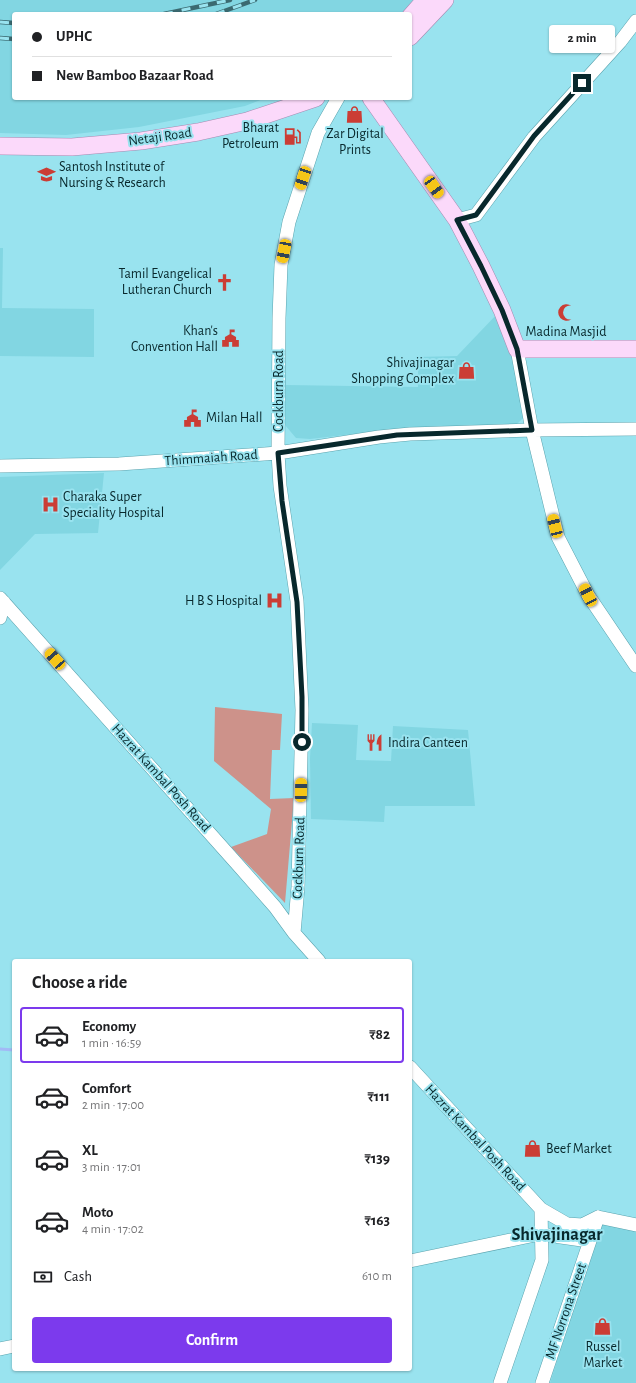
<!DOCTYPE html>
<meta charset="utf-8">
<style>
body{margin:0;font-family:"Alegreya Sans",sans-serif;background:#f6f6f6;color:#202124;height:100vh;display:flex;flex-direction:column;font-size:15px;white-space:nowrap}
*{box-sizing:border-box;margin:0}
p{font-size:13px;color:#757577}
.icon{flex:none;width:22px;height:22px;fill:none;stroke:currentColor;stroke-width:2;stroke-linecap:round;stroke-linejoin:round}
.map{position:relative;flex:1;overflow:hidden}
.side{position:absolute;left:12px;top:959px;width:400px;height:412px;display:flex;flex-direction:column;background:#fff;border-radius:4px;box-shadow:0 1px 3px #0004}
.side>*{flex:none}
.top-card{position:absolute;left:12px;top:12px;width:400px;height:88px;border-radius:4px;box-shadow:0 1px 3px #0004;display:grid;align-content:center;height:88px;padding:0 20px;background:#fff}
.end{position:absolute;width:18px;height:18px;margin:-9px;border:5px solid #08282c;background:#fff;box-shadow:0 0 0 2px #fff}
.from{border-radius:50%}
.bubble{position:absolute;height:28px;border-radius:4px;background:#fff;box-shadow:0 1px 3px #0004;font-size:13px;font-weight:700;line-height:28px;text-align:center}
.car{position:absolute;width:12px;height:24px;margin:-12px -6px;border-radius:5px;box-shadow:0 0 3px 1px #0007;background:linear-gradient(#f5c518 24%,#345 0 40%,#f5c518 0 76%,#345 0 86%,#f5c518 0)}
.top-card b{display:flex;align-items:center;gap:14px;height:38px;font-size:15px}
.top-card b+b{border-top:1px solid #e0e0e0}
.top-card i{width:10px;height:10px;background:#202124}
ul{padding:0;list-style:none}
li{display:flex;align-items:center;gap:12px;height:56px;margin:0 8px 6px;padding:0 12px;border:2px solid transparent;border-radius:4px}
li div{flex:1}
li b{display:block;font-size:15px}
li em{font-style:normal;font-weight:700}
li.on{border-color:#7c3aed}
li>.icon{width:36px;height:36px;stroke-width:1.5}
h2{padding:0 20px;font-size:18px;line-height:48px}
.pay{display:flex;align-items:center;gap:10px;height:44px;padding:0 20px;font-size:15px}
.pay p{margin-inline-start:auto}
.button{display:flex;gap:8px;margin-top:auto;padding:8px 20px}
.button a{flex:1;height:46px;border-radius:4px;background:#7c3aed;color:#fff;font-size:16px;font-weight:700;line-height:46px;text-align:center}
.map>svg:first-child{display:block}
.built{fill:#82d6e2}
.grass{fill:#cd928a}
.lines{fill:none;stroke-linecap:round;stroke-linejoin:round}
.stream{stroke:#a2baf6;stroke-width:3}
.tertiary-casing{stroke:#5aa3ae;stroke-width:14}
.primary-casing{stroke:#a58ab0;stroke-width:18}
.tertiary{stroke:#fff;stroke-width:13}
.primary{stroke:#fbd9fa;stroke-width:17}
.rail-casing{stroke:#3b6a71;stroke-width:4.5}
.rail{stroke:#99e3ef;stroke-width:3;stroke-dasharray:9;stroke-linecap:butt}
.route{stroke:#08282c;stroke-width:5}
.labels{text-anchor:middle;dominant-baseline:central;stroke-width:4;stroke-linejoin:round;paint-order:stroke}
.poi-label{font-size:14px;fill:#08282c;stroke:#99e3ef;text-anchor:end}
.street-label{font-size:14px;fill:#08282c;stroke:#99e3ef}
.district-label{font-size:18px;font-weight:bold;fill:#08282c;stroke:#99e3ef}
</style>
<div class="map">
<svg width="636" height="1383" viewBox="0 0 636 1383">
<rect width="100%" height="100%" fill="#99e3ef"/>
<!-- built -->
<path class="built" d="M0,0H417L405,14H14V98H266L245,106L139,127L66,135L0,133Z
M0,248H3L2,308L94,309V357L0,356Z
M498,313L512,353L524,417L517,424L388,430L310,439L296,438L285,425L286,385L418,387V357L457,356Z
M104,473L98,533L35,534L0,570V477Z
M312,723L358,725L356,760L391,761L393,726L468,730L475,806H385L384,822L311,819L310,758Z
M601,1221L636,1228V1383H550Z"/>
<!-- grass -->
<path class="grass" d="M215,707L282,714L280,750H272L270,799L294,798L285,903L231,847L267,834L271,809L214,761Z"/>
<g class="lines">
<!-- stream -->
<path class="stream" d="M0,1049L14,1050"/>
<defs>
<path id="tertiary" d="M457,220L476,215L534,137L620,42L636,21
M517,349L532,430L558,537L588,595L636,666
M0,466L119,464L278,453L379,437L410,434L532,430L636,429
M0,598L238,865L275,907L294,933L319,961
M0,618L4,602
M294,933L298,887L302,710L297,601L280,486L278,453L279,318L281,265L289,222L318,133L338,98
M410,1067L541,1209L542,1260L500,1383
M541,1209L567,1224L582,1225L598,1217
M598,1217L636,1225
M410,1261L540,1234L589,1241
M0,1349L14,1346
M542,1383L598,1217"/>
<path id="primary" d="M410,17L425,0
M410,37L445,0
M371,98L457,220L481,266L502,310L517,349H636
M0,146L72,147L141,141L198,132L247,121L316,98"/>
</defs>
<!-- tertiary casing -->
<use href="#tertiary" class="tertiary-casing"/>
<!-- primary casing -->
<use href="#primary" class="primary-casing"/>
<!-- tertiary -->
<use href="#tertiary" class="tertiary"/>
<!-- primary -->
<use href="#primary" class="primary"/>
<defs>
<path id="rail" d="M164,14L230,0
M216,14L255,0
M0,22L14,23
M0,38L14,39"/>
</defs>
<!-- rail casing -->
<use href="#rail" class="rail-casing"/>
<!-- rail -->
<use href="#rail" class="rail"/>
</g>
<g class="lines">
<!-- route -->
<path class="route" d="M302,742V697L297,602L282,501L278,453L397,435L532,430L517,349L502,310L481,266L457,220L476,215L534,136L582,83"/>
</g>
<!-- icons -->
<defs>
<symbol id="shop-bare" viewBox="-9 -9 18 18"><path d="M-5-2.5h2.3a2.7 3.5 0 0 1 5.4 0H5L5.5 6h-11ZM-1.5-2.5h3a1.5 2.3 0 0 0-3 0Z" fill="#cb3d35" stroke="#99e3ef" stroke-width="2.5" paint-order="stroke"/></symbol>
<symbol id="fuel-bare" viewBox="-9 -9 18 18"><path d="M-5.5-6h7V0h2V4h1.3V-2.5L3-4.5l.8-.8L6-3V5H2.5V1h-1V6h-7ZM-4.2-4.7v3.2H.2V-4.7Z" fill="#cb3d35" stroke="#99e3ef" stroke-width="2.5" paint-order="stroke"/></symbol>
<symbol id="school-bare" viewBox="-9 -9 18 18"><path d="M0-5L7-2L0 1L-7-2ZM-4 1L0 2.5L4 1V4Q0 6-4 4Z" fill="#cb3d35" stroke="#99e3ef" stroke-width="2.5" paint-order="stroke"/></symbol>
<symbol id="church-bare" viewBox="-9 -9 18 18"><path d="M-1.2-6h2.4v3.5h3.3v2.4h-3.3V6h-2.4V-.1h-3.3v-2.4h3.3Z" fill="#cb3d35" stroke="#99e3ef" stroke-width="2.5" paint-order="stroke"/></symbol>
<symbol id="mosque-bare" viewBox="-9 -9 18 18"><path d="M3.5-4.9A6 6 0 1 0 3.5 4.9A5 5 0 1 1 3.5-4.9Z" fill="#cb3d35" stroke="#99e3ef" stroke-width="2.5" paint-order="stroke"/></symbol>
<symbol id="civic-bare" viewBox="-9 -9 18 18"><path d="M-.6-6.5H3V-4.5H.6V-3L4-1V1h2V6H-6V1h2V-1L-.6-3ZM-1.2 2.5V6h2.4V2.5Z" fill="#cb3d35" stroke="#99e3ef" stroke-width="2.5" paint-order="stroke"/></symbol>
<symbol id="hospital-bare" viewBox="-9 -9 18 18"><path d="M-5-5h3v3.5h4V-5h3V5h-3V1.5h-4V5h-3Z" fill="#cb3d35" stroke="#99e3ef" stroke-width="2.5" paint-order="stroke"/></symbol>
<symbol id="restaurant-bare" viewBox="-9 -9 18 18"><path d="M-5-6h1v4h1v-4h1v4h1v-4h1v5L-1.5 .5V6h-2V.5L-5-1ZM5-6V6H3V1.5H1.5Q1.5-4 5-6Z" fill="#cb3d35" stroke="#99e3ef" stroke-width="2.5" paint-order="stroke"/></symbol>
</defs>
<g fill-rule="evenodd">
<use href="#shop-bare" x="342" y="102" width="25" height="25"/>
<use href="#fuel-bare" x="280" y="124" width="25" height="25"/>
<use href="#school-bare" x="34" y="162" width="25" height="25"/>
<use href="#church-bare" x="212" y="270" width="25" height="25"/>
<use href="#mosque-bare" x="554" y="300" width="25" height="25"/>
<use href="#civic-bare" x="218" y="326" width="25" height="25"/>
<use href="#shop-bare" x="454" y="358" width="25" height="25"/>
<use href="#civic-bare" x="180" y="406" width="25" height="25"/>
<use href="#hospital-bare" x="38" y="492" width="25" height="25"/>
<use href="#hospital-bare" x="262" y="588" width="25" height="25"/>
<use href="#restaurant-bare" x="362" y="730" width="25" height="25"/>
<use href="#shop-bare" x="520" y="1136" width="25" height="25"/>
<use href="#shop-bare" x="590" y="1314" width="25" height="25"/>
</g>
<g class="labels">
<!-- poi labels -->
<g class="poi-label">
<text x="279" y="128">Bharat<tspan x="279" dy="16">Petroleum</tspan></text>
<text x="355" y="134" text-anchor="middle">Zar Digital<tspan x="355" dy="16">Prints</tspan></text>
<text x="59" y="167" text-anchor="start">Santosh Institute of<tspan x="59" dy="16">Nursing &amp; Research</tspan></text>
<text x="212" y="274">Tamil Evangelical<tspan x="212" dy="16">Lutheran Church</tspan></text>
<text x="218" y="331">Khan's<tspan x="218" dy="16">Convention Hall</tspan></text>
<text x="566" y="332" text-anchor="middle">Madina Masjid</text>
<text x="454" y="363">Shivajinagar<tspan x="454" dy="16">Shopping Complex</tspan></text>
<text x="206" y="418" text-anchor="start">Milan Hall</text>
<text x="63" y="497" text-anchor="start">Charaka Super<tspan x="63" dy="16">Speciality Hospital</tspan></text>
<text x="262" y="601">H B S Hospital</text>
<text x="388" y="743" text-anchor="start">Indira Canteen</text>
<text x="546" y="1149" text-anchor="start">Beef Market</text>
<text x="603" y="1347" text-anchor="middle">Russel<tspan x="603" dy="16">Market</tspan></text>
</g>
<!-- street labels -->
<g class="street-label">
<text transform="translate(160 137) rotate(-8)">Netaji Road</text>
<text transform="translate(279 391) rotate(-90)">Cockburn Road</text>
<text transform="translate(211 458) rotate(-4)">Thimmaiah Road</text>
<text transform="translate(161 778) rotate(48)">Hazrat Kambal Posh Road</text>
<text transform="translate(299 858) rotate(-88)">Cockburn Road</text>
<text transform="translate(475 1138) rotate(47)">Hazrat Kambal Posh Road</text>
<text transform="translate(566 1311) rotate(-71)">MF Norrona Street</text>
</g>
<!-- district labels -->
<g class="district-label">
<text x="557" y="1235">Shivajinagar</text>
</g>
</g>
</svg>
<i class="end from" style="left:302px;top:742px"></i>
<i class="end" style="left:582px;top:83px"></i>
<div class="bubble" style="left:549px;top:25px;width:66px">2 min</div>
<i class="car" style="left:303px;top:178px;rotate:198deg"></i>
<i class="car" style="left:434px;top:187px;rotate:145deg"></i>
<i class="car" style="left:284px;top:251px;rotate:191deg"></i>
<i class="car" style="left:555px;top:526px;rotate:346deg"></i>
<i class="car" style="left:588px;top:595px;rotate:333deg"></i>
<i class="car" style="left:55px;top:659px;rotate:319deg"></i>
<i class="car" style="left:301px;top:790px;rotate:1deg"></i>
<div class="top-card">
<b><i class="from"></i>UPHC</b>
<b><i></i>New Bamboo Bazaar Road</b>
</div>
<section class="side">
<h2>Choose a ride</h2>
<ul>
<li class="on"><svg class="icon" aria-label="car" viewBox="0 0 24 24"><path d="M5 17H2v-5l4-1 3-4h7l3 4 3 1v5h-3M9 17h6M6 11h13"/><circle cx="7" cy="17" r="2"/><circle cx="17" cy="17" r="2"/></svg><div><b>Economy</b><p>1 min · 16:59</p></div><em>₹82</em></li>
<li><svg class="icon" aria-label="car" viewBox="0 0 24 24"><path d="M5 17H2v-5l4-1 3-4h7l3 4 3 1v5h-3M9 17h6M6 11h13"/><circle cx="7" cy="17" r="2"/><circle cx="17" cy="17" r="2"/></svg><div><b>Comfort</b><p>2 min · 17:00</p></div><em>₹111</em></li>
<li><svg class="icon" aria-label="car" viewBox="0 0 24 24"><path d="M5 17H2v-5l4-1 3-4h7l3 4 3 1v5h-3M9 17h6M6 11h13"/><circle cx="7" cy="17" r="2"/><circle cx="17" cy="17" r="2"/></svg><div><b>XL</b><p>3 min · 17:01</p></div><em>₹139</em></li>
<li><svg class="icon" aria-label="car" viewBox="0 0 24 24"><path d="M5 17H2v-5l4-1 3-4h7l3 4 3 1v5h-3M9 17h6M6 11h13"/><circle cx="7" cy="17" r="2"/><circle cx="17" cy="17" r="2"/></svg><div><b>Moto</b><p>4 min · 17:02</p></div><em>₹163</em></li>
</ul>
<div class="pay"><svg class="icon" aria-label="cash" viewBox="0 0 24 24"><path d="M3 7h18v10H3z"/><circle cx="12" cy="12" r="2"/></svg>Cash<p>610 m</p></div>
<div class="button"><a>Confirm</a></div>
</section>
</div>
